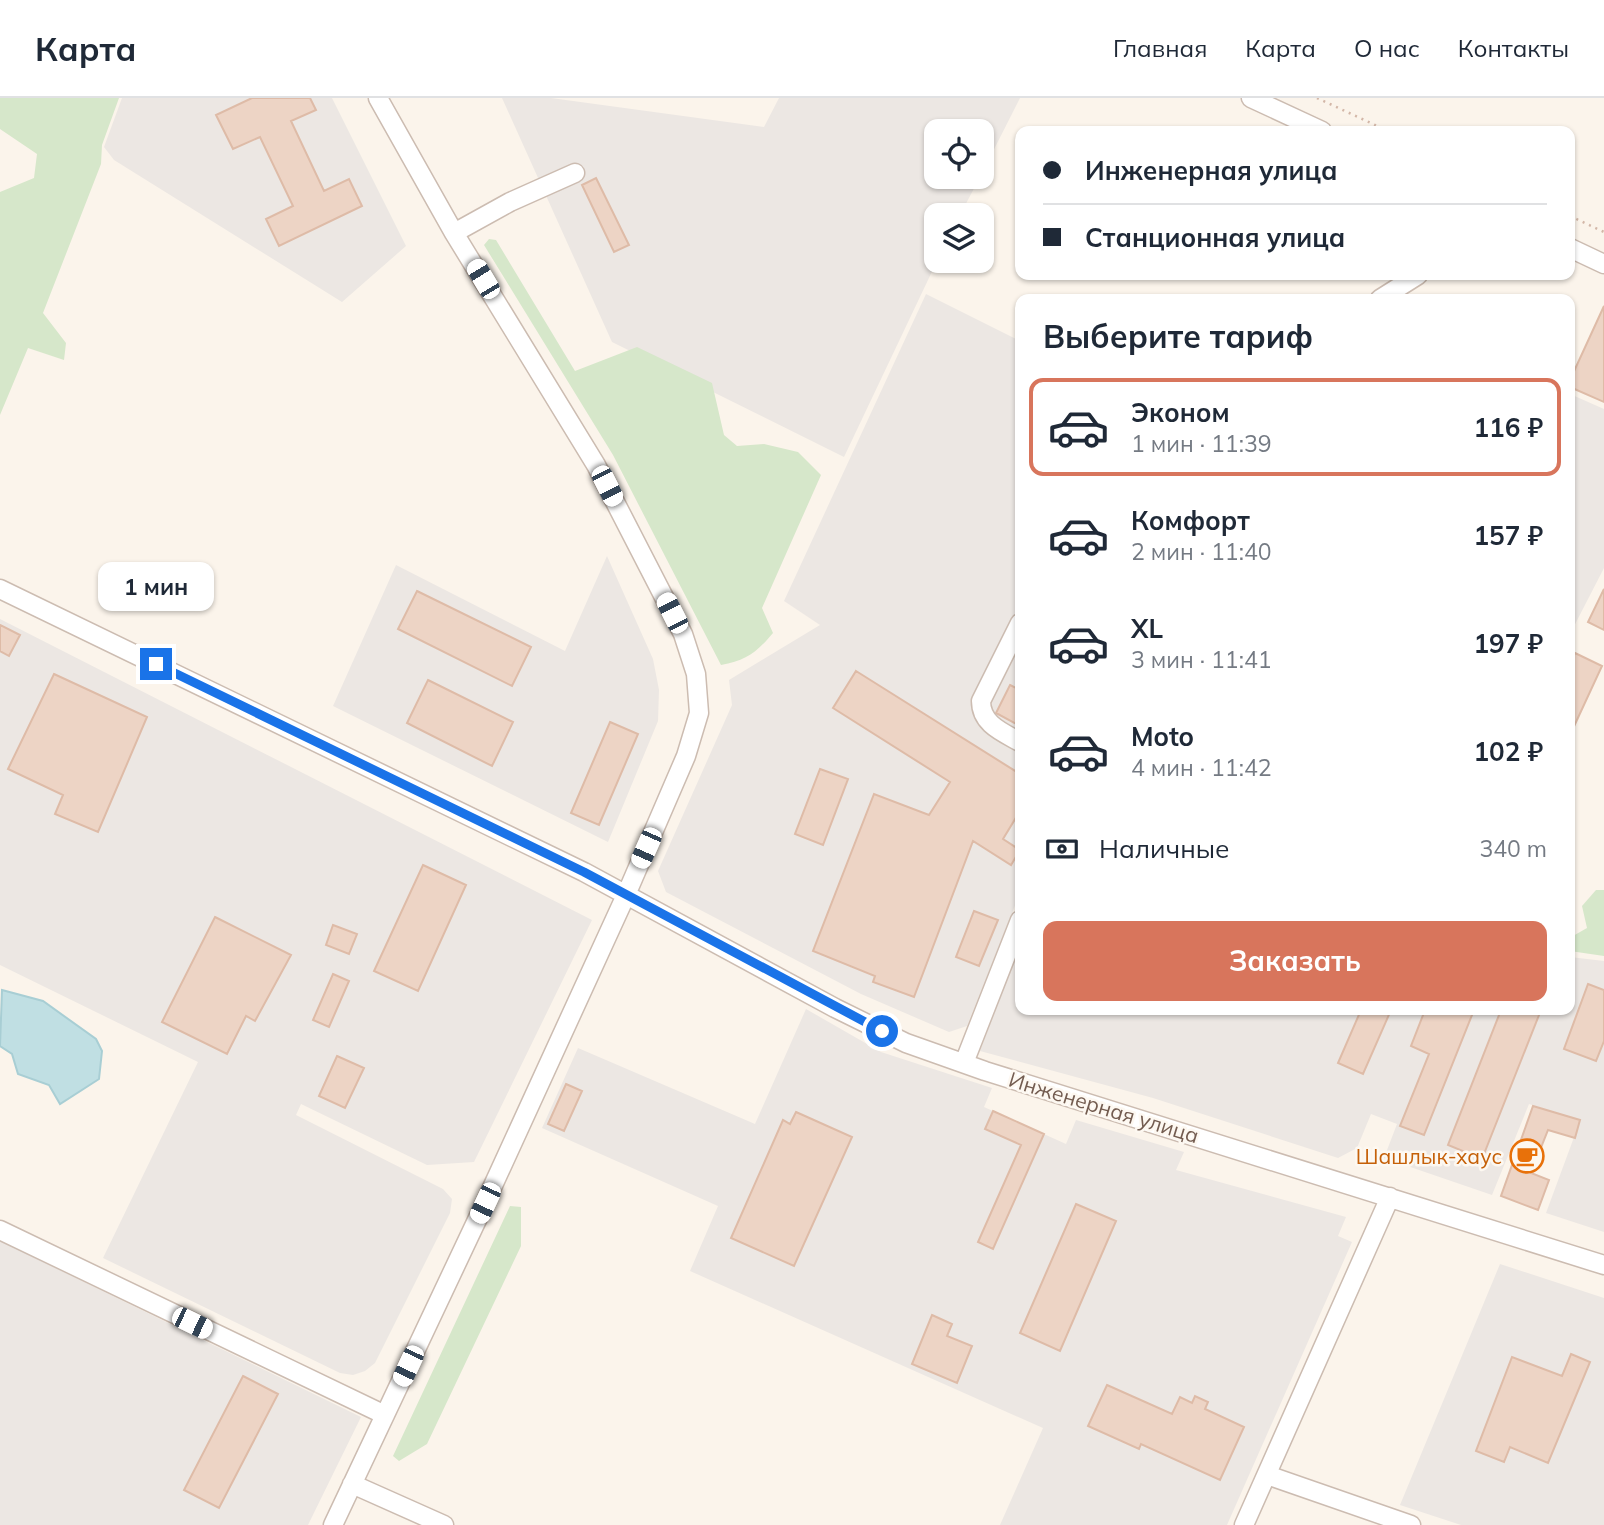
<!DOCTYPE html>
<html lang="ru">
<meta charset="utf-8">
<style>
body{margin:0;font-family:Mulish,sans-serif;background:#f2f2f3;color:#1f2937;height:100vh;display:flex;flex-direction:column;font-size:26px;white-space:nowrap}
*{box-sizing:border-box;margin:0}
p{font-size:23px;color:#747a83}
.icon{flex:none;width:38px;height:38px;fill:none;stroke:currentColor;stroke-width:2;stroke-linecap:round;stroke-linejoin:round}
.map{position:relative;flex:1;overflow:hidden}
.drawer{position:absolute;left:1015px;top:196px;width:560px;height:721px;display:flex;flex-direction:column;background:#fff;border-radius:14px;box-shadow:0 2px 5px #0004}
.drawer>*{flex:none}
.hud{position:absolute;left:1015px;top:28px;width:560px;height:154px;border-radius:14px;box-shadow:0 2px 5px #0004;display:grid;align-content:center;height:154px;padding:0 28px;background:#fff}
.buttons{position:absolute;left:924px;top:21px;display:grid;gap:14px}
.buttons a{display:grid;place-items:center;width:70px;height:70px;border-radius:14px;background:#fff;box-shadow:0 2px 5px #0004;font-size:35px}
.end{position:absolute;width:32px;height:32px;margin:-16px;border:9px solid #1a73e8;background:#fff;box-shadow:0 0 0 4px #fff}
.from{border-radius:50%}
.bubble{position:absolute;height:49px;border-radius:14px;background:#fff;box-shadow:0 2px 5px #0004;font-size:23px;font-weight:700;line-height:49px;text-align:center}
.car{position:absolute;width:21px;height:42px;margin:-21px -10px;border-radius:9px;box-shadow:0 0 5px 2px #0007;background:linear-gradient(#fff 24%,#345 0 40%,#fff 0 76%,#345 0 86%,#fff 0)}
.hud b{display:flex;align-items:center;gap:24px;height:66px;font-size:26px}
.hud b+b{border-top:2px solid #e0e1e3}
.hud i{width:18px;height:18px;background:#1f2937}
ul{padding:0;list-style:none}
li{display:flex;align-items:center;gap:21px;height:98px;margin:0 14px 10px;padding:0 14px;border:4px solid transparent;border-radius:14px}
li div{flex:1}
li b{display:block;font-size:26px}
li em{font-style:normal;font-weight:700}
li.active{border-color:#d8755c}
li>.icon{width:63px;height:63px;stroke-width:1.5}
h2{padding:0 28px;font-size:32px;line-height:84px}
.pay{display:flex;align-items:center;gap:18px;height:77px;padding:0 28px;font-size:26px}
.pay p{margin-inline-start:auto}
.action{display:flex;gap:14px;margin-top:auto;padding:14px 28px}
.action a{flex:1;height:80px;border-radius:14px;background:#d8755c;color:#fff;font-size:28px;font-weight:700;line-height:80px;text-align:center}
header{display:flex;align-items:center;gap:42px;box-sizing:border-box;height:98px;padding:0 35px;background:#fff;border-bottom:2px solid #e0e1e3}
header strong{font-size:33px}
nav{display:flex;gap:38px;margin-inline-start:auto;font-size:24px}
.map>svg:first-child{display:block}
.industrial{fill:#ece7e3}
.green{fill:#d6e7ca}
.water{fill:#c0dfe3;stroke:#a8ced4;stroke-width:2}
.building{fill:#edd4c5;stroke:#debba7;stroke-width:2}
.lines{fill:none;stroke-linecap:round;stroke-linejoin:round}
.minor-casing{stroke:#ccbcb1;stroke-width:21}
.path{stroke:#d3b7a8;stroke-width:2.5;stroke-dasharray:2 5;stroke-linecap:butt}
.minor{stroke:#fff;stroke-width:18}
.route{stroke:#1a73e8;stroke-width:9}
.labels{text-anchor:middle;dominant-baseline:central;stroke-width:5;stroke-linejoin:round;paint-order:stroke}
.street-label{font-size:21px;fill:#735c50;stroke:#fdf8f1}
.food-label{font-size:21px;fill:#c56008;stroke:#fdf8f1;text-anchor:end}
</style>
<header>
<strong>Карта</strong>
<nav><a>Главная</a><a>Карта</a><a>О нас</a><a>Контакты</a></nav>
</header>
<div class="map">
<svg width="1604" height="1427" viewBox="0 0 1604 1427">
<rect width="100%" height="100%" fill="#fbf4eb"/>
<!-- industrial -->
<path class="industrial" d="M122,0H332L406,148L342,204L114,62L104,49Z
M502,0H551L764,29L779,0H1020L982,75V33H936V79H980L960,117H936L937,163L844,359L612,244Z
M926,196L1020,243V632L1012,649L1020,655V795L967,928L949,934L861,896L666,794L658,773L732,607L729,582L820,527L784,503Z
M1570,296L1604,311V470L1570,536Z
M607,458L653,561L659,592L658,623L608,744L333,608L396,467L565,553Z
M0,521L592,822L474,1064L427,1067L301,1006L296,1017L443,1091L452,1101L450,1115L375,1265L365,1273L353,1277L340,1275L103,1160L198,964L0,867Z
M1020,847V912H1570V859L1604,863V1134L1546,1115L1580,1023L1529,1006L1492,1097L1384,1060L1397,1026L1371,1016L1357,1050L1338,1060L1153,1000L980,953Z
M806,911L881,954L992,990L984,1009L1066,1046L1076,1022L1184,1054L1176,1072L1346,1119L1338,1138L1352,1144L1227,1427H1000L1043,1330L690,1173L718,1108L542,1030L578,950L755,1026Z
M0,1143L361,1319L308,1427H0Z
M1500,1166L1604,1200V1427H1461L1400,1407Z"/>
<!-- green -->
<path class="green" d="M0,0H119L102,47L101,66L43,215L66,245L64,262L28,250L0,317V94L34,80L37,56L0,31Z
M489,141L496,142L575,273L637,249L712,285L724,337L737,348L764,346L798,354L821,377L762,510L773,535C757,554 746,563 721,567L613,357L484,147Z
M1596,792H1604V858L1570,853V837L1573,838L1587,830L1582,808Z
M510,1108L521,1109V1148L427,1346L399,1363L393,1358Z"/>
<!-- water -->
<path class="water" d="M2,892L43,903L96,941L102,953L99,981L60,1006L49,987L18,976L12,956L0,948Z"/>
<!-- building -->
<path class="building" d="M252,0H310L316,12L291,23L324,93L349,81L362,108L279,148L266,121L293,108L260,39L233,51L216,17Z
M596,80L629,147L614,154L582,87Z
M1604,208V304L1570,289V282Z
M1604,491V532L1588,524Z
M417,493L531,549L512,588L398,531Z
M0,527L20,537L9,558L0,553Z
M1575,555L1602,568L1570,637V567Z
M856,573L1020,676V713L1003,741L1020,752L1011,767L973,743L914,899L873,884L875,878L813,853L874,696L929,717L950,684L833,610Z
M54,576L147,619L98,734L55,716L63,697L8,671Z
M428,582L513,624L492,668L407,625Z
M1010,587L1020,592V628L996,615Z
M610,624L638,636L599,727L571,715Z
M820,671L848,681L823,747L795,736Z
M423,767L466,787L418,893L374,873Z
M974,813L998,822L979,868L956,859Z
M215,819L291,857L255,923L246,918L227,956L162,924Z
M333,827L357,836L349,856L326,847Z
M333,876L349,883L329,929L313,922Z
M1588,886L1604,892V943L1596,963L1564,951Z
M1361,912H1391L1363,976L1338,965Z
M1425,912H1474L1424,1037L1400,1028L1429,956L1411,948Z
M1501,912H1541L1482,1061L1448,1047Z
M337,958L364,970L345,1010L319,998Z
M566,986L582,993L564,1033L548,1026Z
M1533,1008L1580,1022L1575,1040L1548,1032L1531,1075L1549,1082L1538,1112L1501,1098Z
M993,1013L1044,1036L993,1151L978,1144L1021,1047L985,1031Z
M796,1014L852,1039L794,1168L731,1140L783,1022L790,1026Z
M1076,1106L1116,1123L1060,1253L1020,1235Z
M932,1217L952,1226L947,1238L972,1248L957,1285L912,1266Z
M1571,1256L1590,1264L1548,1365L1510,1349L1504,1364L1476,1353L1512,1259L1562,1278Z
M243,1278L278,1296L219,1410L184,1392Z
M1107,1287L1172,1316L1180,1299L1192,1305L1195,1298L1208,1304L1205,1311L1244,1329L1220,1382L1141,1346L1139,1351L1088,1328Z"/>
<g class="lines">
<defs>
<path id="minor" d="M1251,0L1322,33
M454,135L510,104L575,75
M1570,150L1604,166
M1380,201L1418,177
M0,491L584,774L835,910L906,945L985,973L1604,1167
M1020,525L981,603C981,626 1002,634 1020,644
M964,965L1020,822
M0,1132L385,1317
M1267,1377L1411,1427
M352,1386L444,1427
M333,1427L485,1105L626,797L686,658L699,615L696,576L683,536L596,367L454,135L378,0
M1244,1427L1390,1099"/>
</defs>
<!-- minor casing -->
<use href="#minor" class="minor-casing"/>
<!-- path -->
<path class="path" d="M1317,0L1388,33
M1570,118L1604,134"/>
<!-- minor -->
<use href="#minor" class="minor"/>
</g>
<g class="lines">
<!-- route -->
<path class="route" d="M156,566L584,774L882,933"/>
</g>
<!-- icons -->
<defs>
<symbol id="cafe-ring" viewBox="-11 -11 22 22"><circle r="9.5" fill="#fdf8f1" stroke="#e8710a" stroke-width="1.5"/><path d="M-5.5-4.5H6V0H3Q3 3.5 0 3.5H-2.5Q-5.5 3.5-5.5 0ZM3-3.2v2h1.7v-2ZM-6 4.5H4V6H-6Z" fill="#e8710a"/></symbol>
</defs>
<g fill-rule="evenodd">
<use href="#cafe-ring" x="1508" y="1039" width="38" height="38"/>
</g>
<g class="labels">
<!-- street labels -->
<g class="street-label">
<text transform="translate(1104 1009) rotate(17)">Инженерная улица</text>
</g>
<!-- food labels -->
<g class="food-label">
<text x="1502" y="1058">Шашлык-хаус</text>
</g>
</g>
</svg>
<div class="buttons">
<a><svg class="icon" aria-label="locate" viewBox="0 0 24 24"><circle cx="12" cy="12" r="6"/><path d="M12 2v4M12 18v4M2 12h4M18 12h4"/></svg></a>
<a><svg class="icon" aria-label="layers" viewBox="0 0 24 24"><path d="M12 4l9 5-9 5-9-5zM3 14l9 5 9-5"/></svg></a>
</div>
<i class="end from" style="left:882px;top:933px"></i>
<i class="end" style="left:156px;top:566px"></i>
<div class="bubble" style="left:98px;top:464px;width:116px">1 мин</div>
<i class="car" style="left:483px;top:181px;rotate:329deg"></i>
<i class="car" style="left:607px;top:388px;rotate:153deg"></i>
<i class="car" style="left:672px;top:515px;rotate:333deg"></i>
<i class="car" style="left:646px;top:750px;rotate:204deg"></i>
<i class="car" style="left:485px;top:1105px;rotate:205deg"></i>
<i class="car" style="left:192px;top:1225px;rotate:116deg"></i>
<i class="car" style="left:408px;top:1268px;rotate:205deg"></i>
<div class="hud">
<b><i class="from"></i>Инженерная улица</b>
<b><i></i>Станционная улица</b>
</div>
<section class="drawer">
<h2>Выберите тариф</h2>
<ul>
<li class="active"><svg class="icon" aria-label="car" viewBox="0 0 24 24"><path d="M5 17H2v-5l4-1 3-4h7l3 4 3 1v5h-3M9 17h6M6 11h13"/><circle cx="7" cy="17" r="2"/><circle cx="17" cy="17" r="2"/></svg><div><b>Эконом</b><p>1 мин · 11:39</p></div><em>116 ₽</em></li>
<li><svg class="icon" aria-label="car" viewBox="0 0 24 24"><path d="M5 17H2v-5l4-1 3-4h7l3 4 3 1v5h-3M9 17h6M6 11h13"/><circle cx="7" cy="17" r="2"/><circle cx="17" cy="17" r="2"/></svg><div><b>Комфорт</b><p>2 мин · 11:40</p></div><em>157 ₽</em></li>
<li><svg class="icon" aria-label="car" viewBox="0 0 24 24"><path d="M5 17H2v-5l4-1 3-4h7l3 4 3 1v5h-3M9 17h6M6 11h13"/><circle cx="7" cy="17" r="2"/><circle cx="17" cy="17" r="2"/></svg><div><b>XL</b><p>3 мин · 11:41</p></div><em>197 ₽</em></li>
<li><svg class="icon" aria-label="car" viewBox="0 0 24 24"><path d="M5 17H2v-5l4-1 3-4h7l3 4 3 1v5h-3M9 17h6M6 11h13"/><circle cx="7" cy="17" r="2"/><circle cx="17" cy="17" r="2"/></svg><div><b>Moto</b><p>4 мин · 11:42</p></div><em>102 ₽</em></li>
</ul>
<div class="pay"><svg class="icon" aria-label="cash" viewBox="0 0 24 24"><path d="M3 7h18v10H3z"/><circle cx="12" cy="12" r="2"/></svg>Наличные<p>340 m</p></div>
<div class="action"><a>Заказать</a></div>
</section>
</div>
